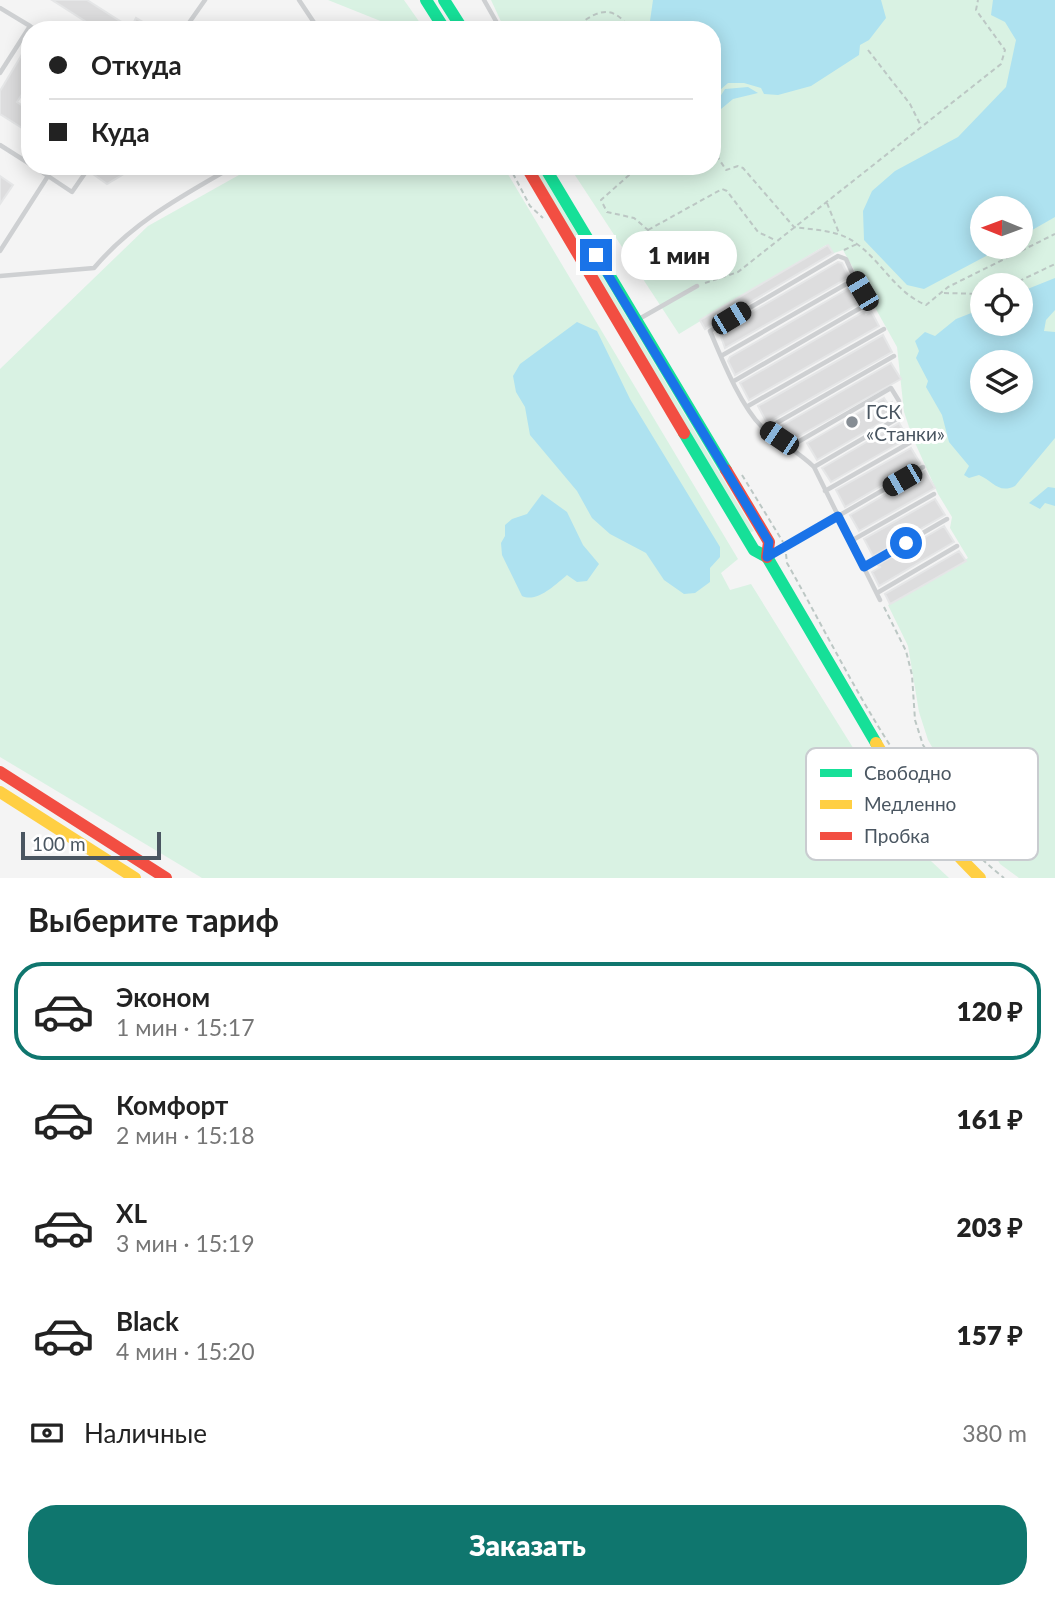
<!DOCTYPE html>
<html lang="ru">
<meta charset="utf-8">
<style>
body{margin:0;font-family:Lato,sans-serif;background:#f6f6f6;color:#222;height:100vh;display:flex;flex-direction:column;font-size:26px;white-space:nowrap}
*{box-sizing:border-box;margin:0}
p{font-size:23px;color:#767676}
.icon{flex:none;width:38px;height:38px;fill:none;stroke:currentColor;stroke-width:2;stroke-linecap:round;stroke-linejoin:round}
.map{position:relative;height:878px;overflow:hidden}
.sheet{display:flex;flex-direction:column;background:#fff;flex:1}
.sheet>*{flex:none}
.guide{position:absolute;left:21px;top:21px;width:700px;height:154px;border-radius:28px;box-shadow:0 4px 18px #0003;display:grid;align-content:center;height:154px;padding:0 28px;background:#fff}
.needle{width:46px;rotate:271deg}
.fabs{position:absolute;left:970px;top:196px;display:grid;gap:14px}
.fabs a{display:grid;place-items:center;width:63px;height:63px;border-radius:50%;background:#fff;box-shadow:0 4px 18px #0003;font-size:35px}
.scale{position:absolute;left:21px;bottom:18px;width:140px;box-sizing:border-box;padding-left:7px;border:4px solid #4a5661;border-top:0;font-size:19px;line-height:24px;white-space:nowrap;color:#4a5661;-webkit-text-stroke:5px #fff;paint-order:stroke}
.end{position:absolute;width:32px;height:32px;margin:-16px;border:9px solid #1a73e8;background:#fff;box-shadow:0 0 0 4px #fff}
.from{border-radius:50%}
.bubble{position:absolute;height:49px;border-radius:24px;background:#fff;box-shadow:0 4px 18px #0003;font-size:23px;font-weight:800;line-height:49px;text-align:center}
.car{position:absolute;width:21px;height:42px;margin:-21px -10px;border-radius:9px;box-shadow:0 0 5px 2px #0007;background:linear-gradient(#222 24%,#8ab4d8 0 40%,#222 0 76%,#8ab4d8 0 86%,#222 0)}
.guide b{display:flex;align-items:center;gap:24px;height:66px;font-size:26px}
.guide b+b{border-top:2px solid #e0e0e0}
.guide i{width:18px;height:18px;background:#222}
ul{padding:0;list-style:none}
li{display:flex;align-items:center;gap:21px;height:98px;margin:0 14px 10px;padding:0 14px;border:4px solid transparent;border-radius:28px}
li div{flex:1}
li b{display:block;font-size:26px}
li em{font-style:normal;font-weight:800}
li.selected{border-color:#0f766e}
li>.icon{width:63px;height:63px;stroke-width:1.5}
h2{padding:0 28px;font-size:32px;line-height:84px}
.pay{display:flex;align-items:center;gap:18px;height:77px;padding:0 28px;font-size:26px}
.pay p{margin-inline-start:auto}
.action{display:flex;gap:14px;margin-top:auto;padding:14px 28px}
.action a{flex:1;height:80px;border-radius:28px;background:#0f766e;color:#fff;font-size:28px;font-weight:800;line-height:80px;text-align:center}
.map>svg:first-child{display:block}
.green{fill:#d9f2e3;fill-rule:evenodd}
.water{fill:#aee2f0;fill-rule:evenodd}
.building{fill:#ddddde;stroke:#e5e6e7;stroke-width:2}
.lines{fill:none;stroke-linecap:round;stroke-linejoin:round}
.path{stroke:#bcc7c4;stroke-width:2;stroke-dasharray:5 3.5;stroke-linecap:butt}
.lane{stroke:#ced0d2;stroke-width:4.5}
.fast{stroke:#16e098;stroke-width:12}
.slow{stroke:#ffcf43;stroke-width:12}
.jam{stroke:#f24e42;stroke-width:12}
.route{stroke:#1a73e8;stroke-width:9}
.poi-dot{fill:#868d94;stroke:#fff;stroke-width:2.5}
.labels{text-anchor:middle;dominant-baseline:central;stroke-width:6;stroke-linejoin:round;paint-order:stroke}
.poi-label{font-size:19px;fill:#4a5661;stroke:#fff;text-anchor:start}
.key{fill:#fff;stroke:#c9ccd0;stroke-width:2}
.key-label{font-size:19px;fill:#4a5661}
</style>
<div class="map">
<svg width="1055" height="878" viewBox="0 0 1055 878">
<rect width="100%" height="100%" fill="#f4f4f4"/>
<!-- green -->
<path class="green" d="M328,0H404L425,30H403Z
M491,0H1055V878H1019L1000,864L928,740L919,712L908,646L888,605L968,558L950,528L952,517L938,494L912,436L904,412L897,347L843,250L831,254L826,245L679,334L569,166H712V30H505ZM982,208H1020V247H982ZM982,285H1020V324H982ZM982,362H1020V401H982Z
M255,166H503L738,559L721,573L730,590L751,584L913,844L949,878H202L0,757V369L148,226Z
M532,166H537L754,531L749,533Z"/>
<!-- water -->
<path class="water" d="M653,0H881L886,18L869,40L860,45L859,55L811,86L778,95L764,94L761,88L744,83H728L712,97V30H641L650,21Z
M993,0H1055V217L1020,237V208H982V247H1003L924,289L907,285L864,240L863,211L872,191L895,171L958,137L1006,87L1016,40L1005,22L991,15Z
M748,87L758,93L733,99L721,109L717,108L716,103L725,89Z
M1055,278V310L1046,320L1044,331L1055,332V438L1015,486C998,494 993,481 979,475L969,478L964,475L969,466L949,442L942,415L926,387L928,381L916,358L919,351L915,341L925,332L935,336L956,319L979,310H982V324H1020V292ZM1020,362V401H982V362Z
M577,322L597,331L630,399L720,547V557L710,568V582L695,593L684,594L664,580L646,553L610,534L592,518L577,491L530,435L525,407L516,392L513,376L520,364Z
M1048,487L1055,488V506L1045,503L1040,509L1029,503Z
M542,494L567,512L583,545L599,564L587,581L577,582L567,575C555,585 537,603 522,596L502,555L501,543L505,536V525L512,519L527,514Z"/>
<!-- building -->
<path class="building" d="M52,0H87L131,28L136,18L156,30H99Z
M30,41V82L17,102L30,111V133L0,114V91Z
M99,166H137L107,184L93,174Z
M0,176L13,185L0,204Z
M828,245L833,253L705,329L700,320Z
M838,262L842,263L849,277L725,348L719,331Z
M851,287L860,303L735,375L728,361L730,357Z
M865,311L866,314L871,311L879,326L749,400L740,383Z
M883,335L892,352L767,423L758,406Z
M891,363L901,379L790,441L781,426Z
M884,398L888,404L892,402L894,415L817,460L807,443Z
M899,423L908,438L831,482L822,468Z
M911,448L920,463L845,507L836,490Z
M925,471L935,488L859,531L850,515Z
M935,499L945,515L873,556L864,539Z
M944,526L954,542L879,586L872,572L880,567L878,565Z
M959,551L966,561L890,604L885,594Z"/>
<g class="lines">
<!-- path -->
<path class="path" d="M572,30C593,13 612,0 630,30
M868,50L910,104L921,126
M30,98V100
M712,148L726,170L738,166L743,168L794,227C815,230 840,230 857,244C883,263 895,292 926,305L948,287L1055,234
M509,166L530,206L543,218
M644,166L628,176L601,200L607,212L634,218L648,230L665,264L693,280
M827,203L839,233
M648,230L722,189L727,191L758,232L775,240
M844,250L857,244
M705,283L738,272L1001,64L1005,50L976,10L978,0
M1011,285L1055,264
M944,293L982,294
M742,475L783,542
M786,554L787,563C849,672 904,798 1004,878
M884,607L906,651L912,675L915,720L923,745L981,834L978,844L970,853"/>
<!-- lane -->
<path class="lane" d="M299,0L319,30
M484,0L501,30
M0,8L30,26
M184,30L205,0
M0,73L30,26L36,30
M0,145L30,164
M33,166L72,192L90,166
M0,251L48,176
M0,276L94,268C133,222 182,196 234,166
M639,319L697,286
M721,356L855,279L846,259L838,256L710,331C722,359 740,405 762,427C778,442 798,451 814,467L880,600
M734,381L869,303L855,279
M748,406L884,329
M766,429L894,356
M791,446L891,388L899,401L900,417L814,467
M825,491L911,442
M851,541L934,494
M769,556L923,467
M864,567L947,519
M877,593L957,546"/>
<!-- fast -->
<path class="fast" d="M426,0L445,30
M444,0L463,30
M544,166L726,470
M684,433L754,550L767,557L876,743"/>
<!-- slow -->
<path class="slow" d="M876,743C905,794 938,837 980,878
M0,792L135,878"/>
<!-- jam -->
<path class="jam" d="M526,166L684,433
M726,470L769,542L767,557
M0,772L166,878"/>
</g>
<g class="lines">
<!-- route -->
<path class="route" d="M596,255L769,542L767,557L838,516L864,567L906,543"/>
</g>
<!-- markers -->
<circle class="poi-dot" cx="852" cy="422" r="7"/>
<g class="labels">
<!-- poi labels -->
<g class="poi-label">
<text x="866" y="411">ГСК<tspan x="866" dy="22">«Станки»</tspan></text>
</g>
</g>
<!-- legend -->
<rect x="806" y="748" width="232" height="112" rx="10" class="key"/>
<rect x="820" y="769" width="32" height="8" fill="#16e098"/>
<rect x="820" y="800" width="32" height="9" fill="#ffcf43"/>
<rect x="820" y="832" width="32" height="8" fill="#f24e42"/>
<g class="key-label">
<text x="864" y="780">Свободно</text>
<text x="864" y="811">Медленно</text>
<text x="864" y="843">Пробка</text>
</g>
</svg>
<div class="fabs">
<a><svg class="needle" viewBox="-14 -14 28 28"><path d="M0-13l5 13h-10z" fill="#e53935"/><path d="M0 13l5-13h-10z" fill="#767676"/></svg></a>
<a><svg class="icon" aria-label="locate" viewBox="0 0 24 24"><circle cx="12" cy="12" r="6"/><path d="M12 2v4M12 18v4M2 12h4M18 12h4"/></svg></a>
<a><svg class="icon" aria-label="layers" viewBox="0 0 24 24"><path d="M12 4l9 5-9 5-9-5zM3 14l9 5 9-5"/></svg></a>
</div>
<div class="scale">100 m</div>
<i class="end from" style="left:906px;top:543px"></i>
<i class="end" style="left:596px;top:255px"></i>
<div class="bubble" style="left:621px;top:231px;width:116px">1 мин</div>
<i class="car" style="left:862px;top:291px;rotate:329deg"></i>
<i class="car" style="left:731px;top:318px;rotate:59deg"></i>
<i class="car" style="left:779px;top:438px;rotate:304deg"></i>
<i class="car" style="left:902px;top:480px;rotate:240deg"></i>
<div class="guide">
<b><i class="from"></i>Откуда</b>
<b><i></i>Куда</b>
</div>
</div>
<section class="sheet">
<h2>Выберите тариф</h2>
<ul>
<li class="selected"><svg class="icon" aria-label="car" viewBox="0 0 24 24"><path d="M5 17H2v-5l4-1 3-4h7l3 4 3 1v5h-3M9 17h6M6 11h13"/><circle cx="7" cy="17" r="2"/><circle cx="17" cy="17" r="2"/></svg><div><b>Эконом</b><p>1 мин · 15:17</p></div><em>120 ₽</em></li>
<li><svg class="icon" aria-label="car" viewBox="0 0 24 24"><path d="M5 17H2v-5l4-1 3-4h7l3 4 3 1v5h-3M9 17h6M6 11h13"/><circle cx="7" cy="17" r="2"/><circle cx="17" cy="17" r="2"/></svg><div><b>Комфорт</b><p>2 мин · 15:18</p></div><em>161 ₽</em></li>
<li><svg class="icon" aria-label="car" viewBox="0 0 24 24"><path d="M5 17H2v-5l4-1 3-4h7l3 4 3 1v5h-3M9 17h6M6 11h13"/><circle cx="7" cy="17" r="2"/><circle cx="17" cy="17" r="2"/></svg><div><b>XL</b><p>3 мин · 15:19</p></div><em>203 ₽</em></li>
<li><svg class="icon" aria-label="car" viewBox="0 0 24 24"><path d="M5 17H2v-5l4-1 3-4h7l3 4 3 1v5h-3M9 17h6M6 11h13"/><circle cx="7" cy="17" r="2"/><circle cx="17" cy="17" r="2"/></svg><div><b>Black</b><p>4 мин · 15:20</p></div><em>157 ₽</em></li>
</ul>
<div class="pay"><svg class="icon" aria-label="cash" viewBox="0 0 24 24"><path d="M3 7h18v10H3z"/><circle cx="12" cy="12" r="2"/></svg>Наличные<p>380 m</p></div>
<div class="action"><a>Заказать</a></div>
</section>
